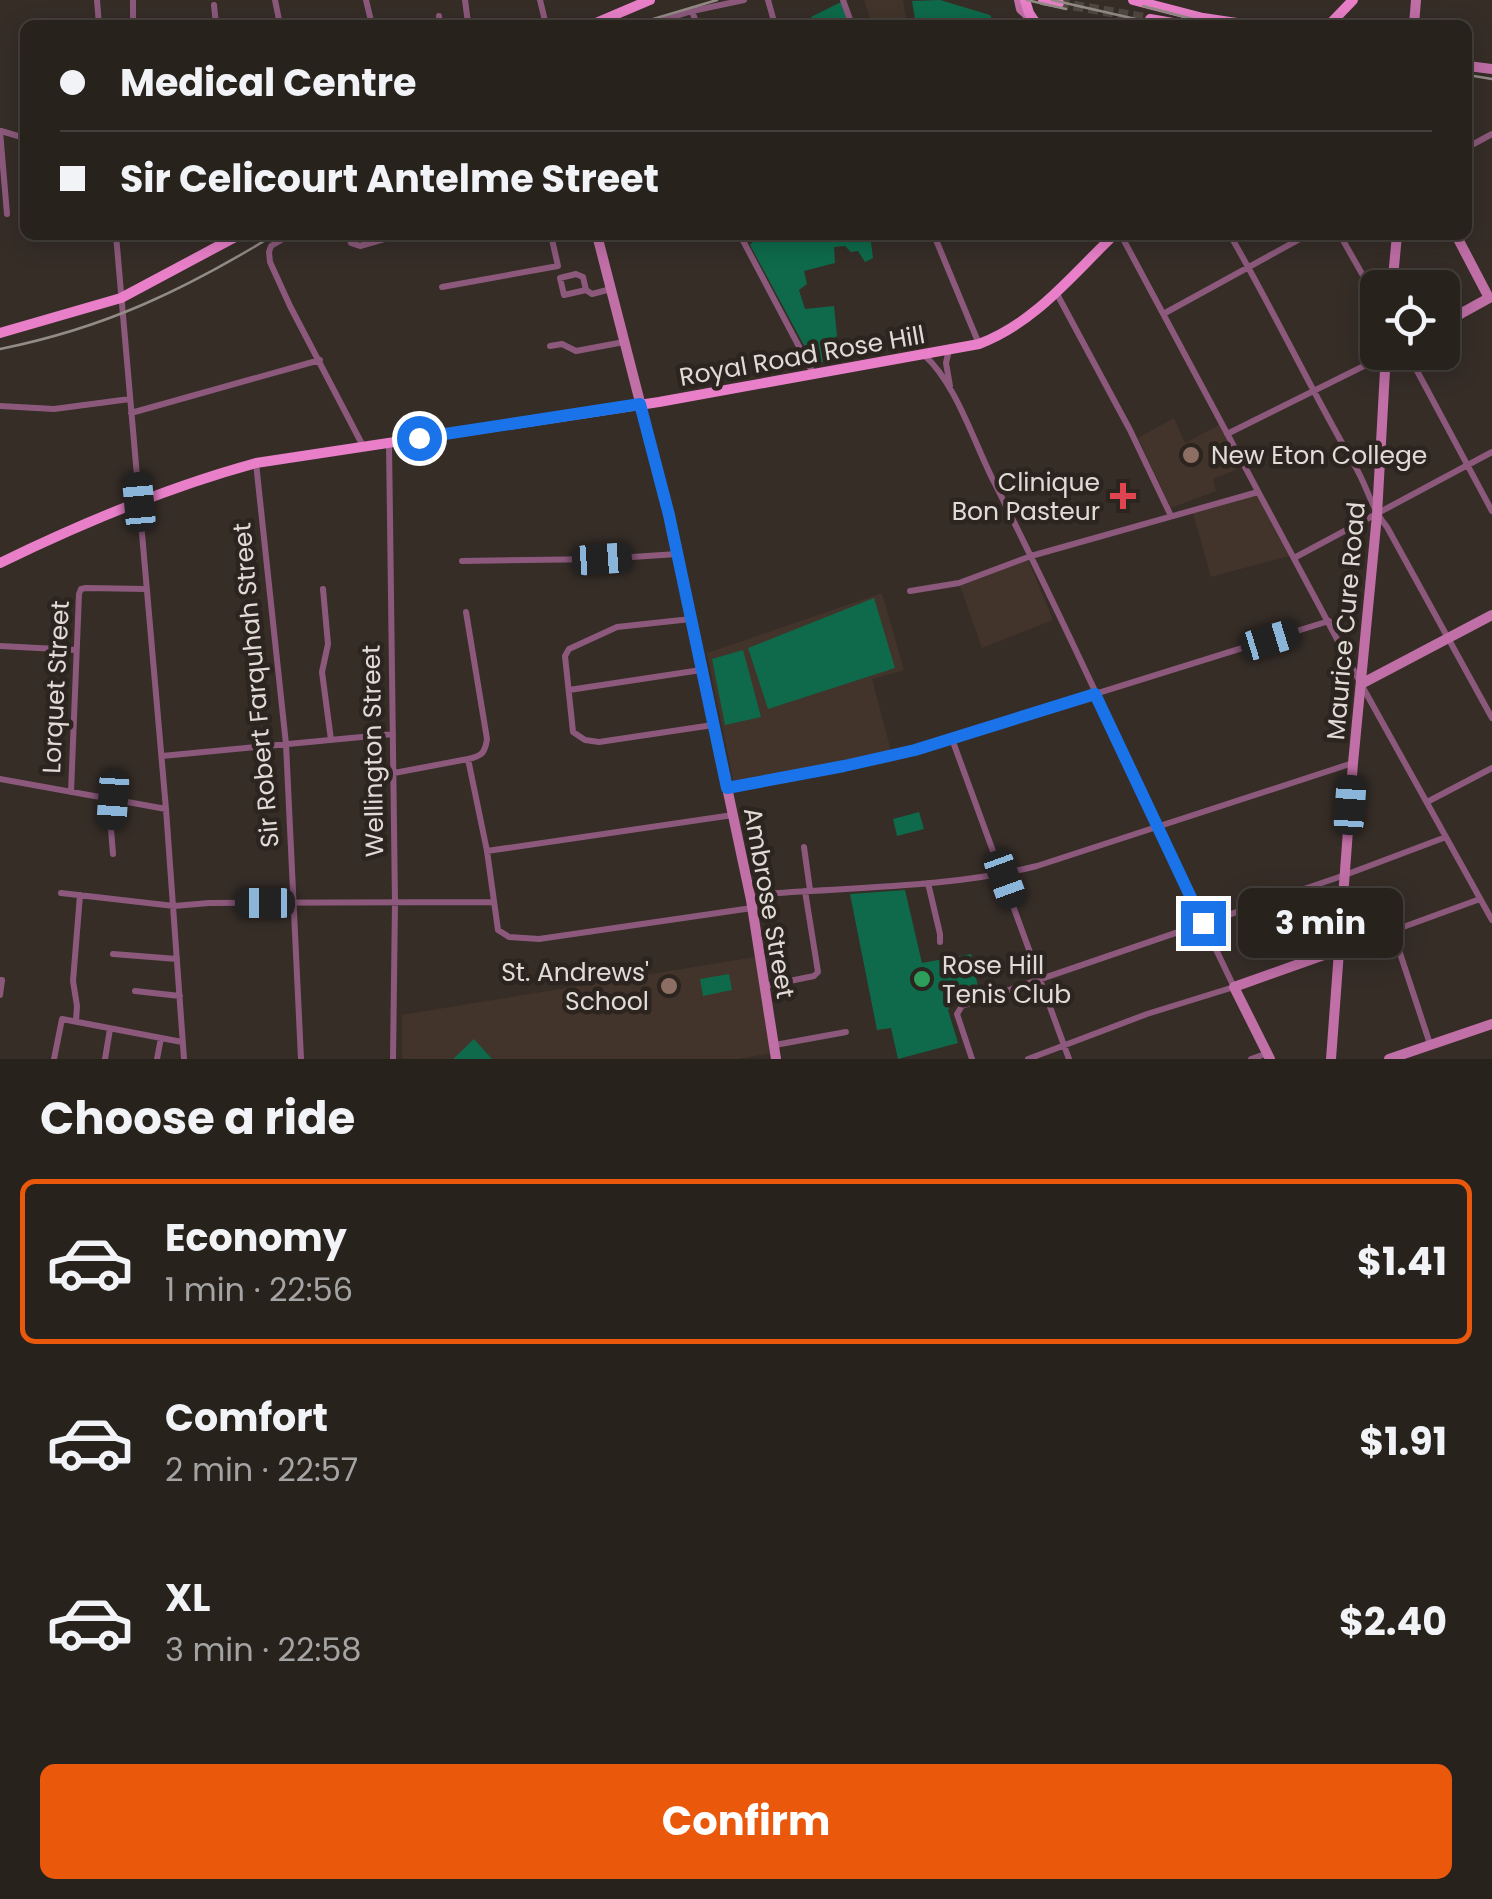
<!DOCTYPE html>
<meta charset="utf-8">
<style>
body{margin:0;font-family:Poppins,sans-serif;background:#302a26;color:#f1f3f6;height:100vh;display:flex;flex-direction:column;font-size:38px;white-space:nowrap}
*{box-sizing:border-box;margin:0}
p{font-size:32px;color:#a5a4a4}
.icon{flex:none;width:55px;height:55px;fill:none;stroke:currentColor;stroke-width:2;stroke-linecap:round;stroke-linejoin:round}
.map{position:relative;height:1059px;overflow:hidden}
.sheet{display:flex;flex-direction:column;background:#28221d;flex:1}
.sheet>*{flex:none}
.banner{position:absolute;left:20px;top:20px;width:1452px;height:220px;border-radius:15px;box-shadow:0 5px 25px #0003,0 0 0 2px #443f3b;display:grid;align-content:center;height:220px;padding:0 40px;background:#28221d}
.fabs{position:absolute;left:1360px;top:270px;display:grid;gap:20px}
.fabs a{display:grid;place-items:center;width:100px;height:100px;border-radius:15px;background:#28221d;box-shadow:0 5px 25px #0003,0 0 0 2px #443f3b;font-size:50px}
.end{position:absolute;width:45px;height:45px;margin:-22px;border:12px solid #1a73e8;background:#fff;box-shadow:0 0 0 5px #fff}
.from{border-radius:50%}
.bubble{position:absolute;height:70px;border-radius:15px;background:#28221d;box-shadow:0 5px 25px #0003,0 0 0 2px #443f3b;font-size:32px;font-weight:700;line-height:70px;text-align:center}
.car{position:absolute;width:30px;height:60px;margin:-30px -15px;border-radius:12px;box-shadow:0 0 8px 2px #0007;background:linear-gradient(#222 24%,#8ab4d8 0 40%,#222 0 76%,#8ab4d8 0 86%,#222 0)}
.banner b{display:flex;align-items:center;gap:35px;height:95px;font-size:38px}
.banner b+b{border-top:2px solid #443f3b}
.banner i{width:25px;height:25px;background:#f1f3f6}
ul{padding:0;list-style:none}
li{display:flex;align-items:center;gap:30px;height:165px;margin:0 20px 15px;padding:0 20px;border:5px solid transparent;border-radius:15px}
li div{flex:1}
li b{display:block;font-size:38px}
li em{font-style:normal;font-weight:700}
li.selected{border-color:#ea580c}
li>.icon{width:90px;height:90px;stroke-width:1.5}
h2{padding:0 40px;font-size:45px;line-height:120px}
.primary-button{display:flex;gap:20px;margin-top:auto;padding:20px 40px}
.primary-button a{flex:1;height:115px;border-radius:15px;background:#ea580c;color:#fff;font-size:40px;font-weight:700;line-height:115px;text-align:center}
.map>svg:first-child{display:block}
.built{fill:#42342a}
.green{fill:#0e6a4b}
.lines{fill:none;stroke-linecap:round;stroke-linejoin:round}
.primary-tunnel{stroke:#504741;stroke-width:10;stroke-dasharray:10 5;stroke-linecap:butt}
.street{stroke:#8c597c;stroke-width:6}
.secondary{stroke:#c06fa7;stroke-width:10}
.primary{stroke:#e87fc8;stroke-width:10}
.tram{stroke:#938b86;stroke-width:2.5}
.route{stroke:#1a73e8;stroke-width:12}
.education-dot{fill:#8d6e63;stroke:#2c241e;stroke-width:4}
.health-dot{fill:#e0444e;stroke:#2c241e;stroke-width:4}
.leisure-dot{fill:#2e9e5b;stroke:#2c241e;stroke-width:4}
.labels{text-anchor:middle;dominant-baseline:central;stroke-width:9;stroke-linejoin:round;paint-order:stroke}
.street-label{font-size:25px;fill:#e1dbd7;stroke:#2c241e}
.poi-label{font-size:25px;fill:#e1dbd7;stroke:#2c241e;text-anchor:start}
</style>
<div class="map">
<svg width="1492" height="1059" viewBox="0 0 1492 1059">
<rect width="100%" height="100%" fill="#362d27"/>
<!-- built -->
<path class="built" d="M864,0H903L907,25H872Z
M1174,418L1185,443L1219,425L1243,467L1213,479L1216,491L1171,508L1138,438Z
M1257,495L1289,556L1211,577L1193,513Z
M1028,560L1053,620L982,648L960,586Z
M882,593L904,670L872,679L891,751L734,784L707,653Z
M755,957L773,1053L738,1059H402V1015Z"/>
<!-- green -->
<path class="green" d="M940,0L990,15L996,25H916L912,1Z
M841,2L850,25H813L811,17Z
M758,235H770L774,239L784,235H858L860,237L870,235L873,258L865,262L858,251L851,252L845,246L834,247L835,263L804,271L807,284L799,290L805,309L834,306L837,336L824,346L823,362L814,364L750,245Z
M874,598L895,668L768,709L748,648Z
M743,650L761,717L725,725L712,659Z
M919,812L924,829L897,836L893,819Z
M905,890L922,963L971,954L980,996L952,1004L948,1010L958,1043L898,1059L891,1028L877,1030L850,894Z
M729,974L732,990L703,996L700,979Z
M474,1039L492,1059H453Z"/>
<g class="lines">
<!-- primary-tunnel -->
<path class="primary-tunnel" d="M1059,3L1150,19"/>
<!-- street -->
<path class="street" d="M97,0L99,25
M275,0L280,25
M366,0L372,25
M465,0L468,23
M540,0L546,25
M768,0L775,25
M843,0L852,25
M214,5L216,25
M692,11L697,25
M439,16L440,25
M133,25V0
M648,25L692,11L744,0
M0,131L7,214
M1,131L25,138
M1468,147L1492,134
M116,235L166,809L184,1059
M290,235L271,246L269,252L270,262L290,306L363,446
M348,235L351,243L360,246L398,235
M740,235L813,373
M934,235L979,344
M1121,235L1361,684L1492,920
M1230,235C1274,311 1311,390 1355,466C1367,486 1372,510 1387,527L1492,718
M1340,235L1378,302
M442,287L558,266L551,235
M586,290L564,295L560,278L576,274L583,277L586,290L592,294L611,289
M1057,294L1130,430L1171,516
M1165,313L1307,235
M550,346L562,344L576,351L624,342
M949,350L946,363L950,386
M1407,352L1492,511
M924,355C956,383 974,443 994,482C1078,648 1153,819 1234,987L1147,1014L1028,1059
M0,406L54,409L130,399
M131,413L320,360
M1227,434L1384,356
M389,442L395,903L393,1059
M256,463L286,744L301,1059
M1294,558L1492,452
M462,561L602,559L677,554
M323,589L328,644L322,672L331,740
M910,591L959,583L1031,556L1258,492
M691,619L617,627L569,649L565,656L573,732L585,740L599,742L713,725
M0,646L76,650
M569,690L701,670
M952,739L1069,1059
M162,756L393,734
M468,759L487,851L498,930L509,937L539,939L752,908
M394,773L468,759C482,756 485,753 487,739L466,612
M0,779L166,809
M728,788L915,750L1329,621
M71,792L79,594L81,589L86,588L146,589
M1427,802L1492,768
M804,847L810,890
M487,851L733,815
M113,854L111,829L113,800
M928,883L940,934V942
M61,893L174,906L209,903L493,902
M752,899L762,894C854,887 948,888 1037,866L1353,763
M1393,932L1430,1044
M1340,950L1480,899
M113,954L177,959
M0,980H2L0,995
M765,986L814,976L818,972L805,891
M135,991L180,996
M76,1021L77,1006L73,981L80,895
M775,1045L846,1032
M54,1059L62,1019L182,1042
M105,1059L110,1029
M157,1059L161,1038
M972,1059L957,1014L962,1006L1345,875L1446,837
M1251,1059L1268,1053"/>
<!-- secondary -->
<path class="secondary" d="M1019,0L1021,9L1039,25
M1414,25L1416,0
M1468,66L1492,69
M597,235L669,515L751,900L776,1059
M1392,288L1397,235
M1442,324L1489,298L1456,235
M1361,684L1492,615
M1270,1059L1234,987L1338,950
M1331,1059L1353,763L1377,515L1386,352
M1389,1059L1492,1024"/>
<!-- primary -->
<path class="primary" d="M1025,0L1029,13L1035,22
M1043,0L1059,3
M1133,0L1203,18L1250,25
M1150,19L1184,25L1202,18
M591,25L650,0
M1329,25L1353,0
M0,333L121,298L239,235
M0,563C82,523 168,487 256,463L659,402L979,344C1035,323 1072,275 1114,235"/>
<!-- tram -->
<path class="tram" d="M1027,0L1066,9
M1052,0L1162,25
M1143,6L1216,25
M633,25L717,0
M1468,75L1492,79
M0,349C105,328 184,290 274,235"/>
</g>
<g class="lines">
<!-- route -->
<path class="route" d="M419,438L640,404L669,515L727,788L844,766L915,750L1095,694L1203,923"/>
</g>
<!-- markers -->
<g class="education-dot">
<circle cx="1191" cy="455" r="10"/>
<circle cx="669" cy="986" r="10"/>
</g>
<path class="health-dot" d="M1118 481h10v10h10v10h-10v10h-10v-10h-10v-10h10z"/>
<circle class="leisure-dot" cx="922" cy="979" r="10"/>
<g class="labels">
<!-- street labels -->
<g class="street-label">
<text transform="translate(802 356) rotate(-10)">Royal Road Rose Hill</text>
<text transform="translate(1346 621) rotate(-85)">Maurice Cure Road</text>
<text transform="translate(256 685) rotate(-95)">Sir Robert Farquhah Street</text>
<text transform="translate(56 687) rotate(-87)">Lorquet Street</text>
<text transform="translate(373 751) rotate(-91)">Wellington Street</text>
<text transform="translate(769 903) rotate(80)">Ambrose Street</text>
</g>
<!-- poi labels -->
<g class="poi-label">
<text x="1211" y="455">New Eton College</text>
<text x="1100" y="482" text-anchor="end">Clinique<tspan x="1100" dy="29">Bon Pasteur</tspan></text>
<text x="942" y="965">Rose Hill<tspan x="942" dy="29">Tenis Club</tspan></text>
<text x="649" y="972" text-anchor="end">St. Andrews'<tspan x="649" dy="29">School</tspan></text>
</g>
</g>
</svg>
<div class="fabs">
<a><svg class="icon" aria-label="locate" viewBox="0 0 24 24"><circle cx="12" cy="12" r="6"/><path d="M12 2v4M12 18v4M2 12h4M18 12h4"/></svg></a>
</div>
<i class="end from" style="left:419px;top:438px"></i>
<i class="end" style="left:1203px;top:923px"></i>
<div class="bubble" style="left:1238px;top:888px;width:165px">3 min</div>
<i class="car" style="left:139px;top:502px;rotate:355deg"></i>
<i class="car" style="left:602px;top:559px;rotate:86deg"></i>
<i class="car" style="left:1270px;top:640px;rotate:73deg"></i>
<i class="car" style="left:113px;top:800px;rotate:184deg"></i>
<i class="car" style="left:1350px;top:805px;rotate:4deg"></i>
<i class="car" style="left:1005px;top:879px;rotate:160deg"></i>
<i class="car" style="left:265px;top:903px;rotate:270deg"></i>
<div class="banner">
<b><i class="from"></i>Medical Centre</b>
<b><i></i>Sir Celicourt Antelme Street</b>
</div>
</div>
<section class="sheet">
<h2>Choose a ride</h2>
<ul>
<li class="selected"><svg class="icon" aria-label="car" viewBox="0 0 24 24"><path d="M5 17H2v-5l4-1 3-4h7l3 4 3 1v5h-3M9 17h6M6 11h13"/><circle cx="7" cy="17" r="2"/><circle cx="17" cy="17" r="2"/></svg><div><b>Economy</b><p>1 min · 22:56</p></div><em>$1.41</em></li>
<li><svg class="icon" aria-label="car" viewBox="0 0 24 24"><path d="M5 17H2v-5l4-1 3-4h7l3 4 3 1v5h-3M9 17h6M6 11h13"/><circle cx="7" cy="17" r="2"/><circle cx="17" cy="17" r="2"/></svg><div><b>Comfort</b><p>2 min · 22:57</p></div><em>$1.91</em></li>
<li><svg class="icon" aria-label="car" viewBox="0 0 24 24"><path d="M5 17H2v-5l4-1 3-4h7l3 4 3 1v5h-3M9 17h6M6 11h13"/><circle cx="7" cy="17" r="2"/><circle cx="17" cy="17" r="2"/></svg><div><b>XL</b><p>3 min · 22:58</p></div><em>$2.40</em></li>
</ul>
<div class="primary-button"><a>Confirm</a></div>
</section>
